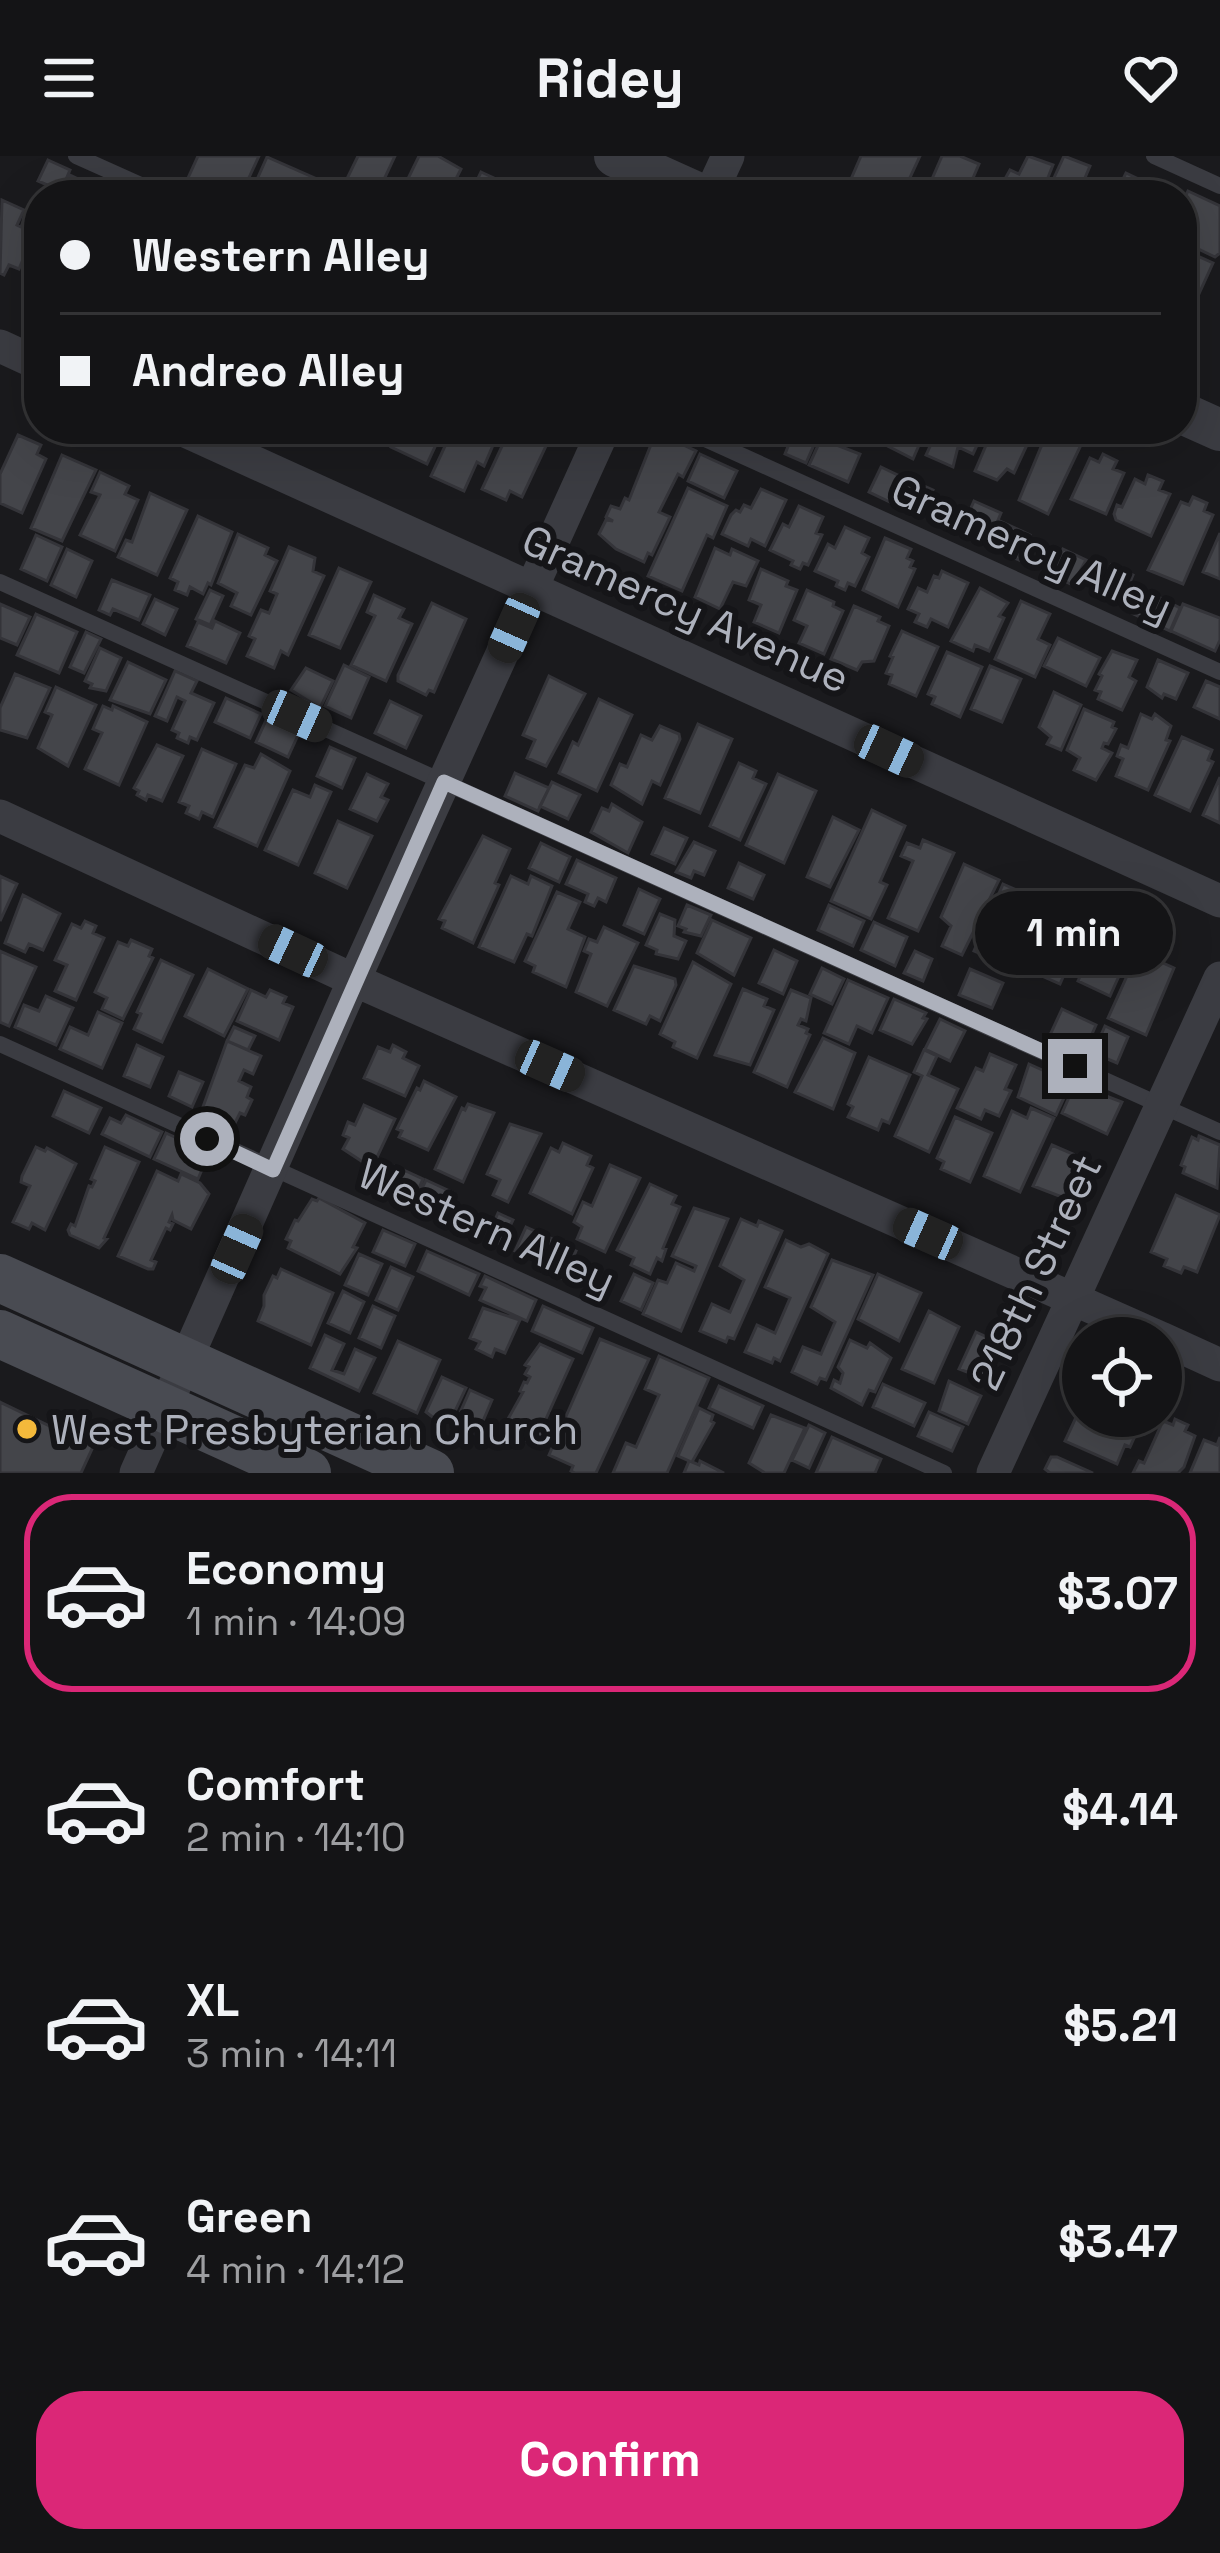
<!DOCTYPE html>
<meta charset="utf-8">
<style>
body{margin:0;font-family:"Space Grotesk",sans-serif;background:#1d1d1f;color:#f1f3f6;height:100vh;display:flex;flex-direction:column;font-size:45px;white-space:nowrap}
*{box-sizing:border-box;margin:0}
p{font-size:39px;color:#9d9ea1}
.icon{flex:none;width:66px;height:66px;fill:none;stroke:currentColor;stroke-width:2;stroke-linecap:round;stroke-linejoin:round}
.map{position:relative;height:1317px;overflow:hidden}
.drawer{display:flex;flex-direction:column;background:#141416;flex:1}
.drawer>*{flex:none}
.hud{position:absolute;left:24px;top:24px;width:1173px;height:264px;border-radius:48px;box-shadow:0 12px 48px #0002,0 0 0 3px #333335;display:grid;align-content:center;height:264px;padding:0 36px;background:#141416}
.buttons{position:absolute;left:1062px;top:1161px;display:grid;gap:24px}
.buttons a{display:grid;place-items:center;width:120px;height:120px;border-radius:50%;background:#141416;box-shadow:0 12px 48px #0002,0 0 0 3px #333335;font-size:60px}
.end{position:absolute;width:54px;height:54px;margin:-27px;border:15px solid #adb1bc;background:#111;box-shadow:0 0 0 6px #111}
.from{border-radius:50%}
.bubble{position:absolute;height:84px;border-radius:42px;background:#141416;box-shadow:0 12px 48px #0002,0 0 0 3px #333335;font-size:39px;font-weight:600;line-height:84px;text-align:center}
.car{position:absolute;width:36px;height:72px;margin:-36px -18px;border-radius:15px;box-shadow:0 0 9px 3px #0007;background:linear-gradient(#222 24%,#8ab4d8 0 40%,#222 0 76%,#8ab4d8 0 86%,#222 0)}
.hud b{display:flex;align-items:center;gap:42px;height:114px;font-size:45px}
.hud b+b{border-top:3px solid #333335}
.hud i{width:30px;height:30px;background:#f1f3f6}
ul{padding:21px 0 0;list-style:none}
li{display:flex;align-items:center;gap:36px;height:198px;margin:0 24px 18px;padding:0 12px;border:6px solid transparent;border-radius:48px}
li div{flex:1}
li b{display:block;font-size:45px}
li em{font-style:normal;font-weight:600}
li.current{border-color:#db2777}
li>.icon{width:108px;height:108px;stroke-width:1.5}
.action{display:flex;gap:24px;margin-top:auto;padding:24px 36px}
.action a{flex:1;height:138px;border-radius:48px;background:#db2777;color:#fff;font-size:48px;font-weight:600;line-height:138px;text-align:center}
header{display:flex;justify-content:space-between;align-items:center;height:156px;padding:0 36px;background:#141416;font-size:54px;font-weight:600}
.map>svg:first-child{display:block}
.building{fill:#44454a;stroke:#343439;stroke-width:3}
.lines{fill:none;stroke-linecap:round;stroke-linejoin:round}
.service{stroke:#3b3c42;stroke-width:16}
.minor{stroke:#3b3c42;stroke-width:33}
.tertiary{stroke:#3b3c42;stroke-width:42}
.secondary{stroke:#494b52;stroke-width:48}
.route{stroke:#adb1bc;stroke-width:15}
.poi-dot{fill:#f4b93b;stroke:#151518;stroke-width:4.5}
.labels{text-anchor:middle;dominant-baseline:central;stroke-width:12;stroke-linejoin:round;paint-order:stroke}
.street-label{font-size:42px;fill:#adb1bc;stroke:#151518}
.poi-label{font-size:42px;fill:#adb1bc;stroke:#151518;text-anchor:start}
</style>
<header><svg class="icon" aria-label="menu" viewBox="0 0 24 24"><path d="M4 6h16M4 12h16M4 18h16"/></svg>Ridey<svg class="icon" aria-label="heart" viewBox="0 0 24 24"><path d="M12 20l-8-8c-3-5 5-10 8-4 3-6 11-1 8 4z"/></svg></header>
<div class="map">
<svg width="1220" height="1317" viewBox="0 0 1220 1317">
<rect width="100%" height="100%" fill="#1a1a1d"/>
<!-- building -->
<path class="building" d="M198,0H259L241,39L224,35L223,39H209L212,33L188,22Z
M358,0H395L381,30L370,25L363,39H344L340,37Z
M419,0H438L461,13L448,39H400Z
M861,0H920L902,39H884L851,23Z
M942,0H960L979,8L967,36L925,39Z
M1028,0L1053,9L1041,39H996L1010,14L1019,18Z
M1064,0L1090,10L1079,36L1053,24Z
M267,1L317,23L310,39H250Z
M48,4L70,14L61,35L38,25Z
M481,16L518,33L515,39H461L463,34L471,37Z
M1126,17L1145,26L1141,39H1115Z
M70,19L95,31L91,39H60Z
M1188,35L1220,50V97L1215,101L1188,88L1190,83L1182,79V47Z
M2,44L24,54L17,69L21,71L23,66L36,72L19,113L9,109L4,119L0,117Z
M1182,93L1213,107L1187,164L1182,162Z
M399,273H439L441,278L427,308L391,291Z
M453,273H500L484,310L477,306L464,335L431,320Z
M510,273H529L547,288L522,341L510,335L506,344L482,333Z
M795,273L817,282L806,307L785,298Z
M881,273H926L913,303L876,284Z
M938,273H979L974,283L979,285L973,298L958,291L953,311L926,299Z
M993,273L1033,276L1014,317L1007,313L997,324L975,315Z
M1048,274L1081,289L1048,358L1019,344Z
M656,276L696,295L683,321L678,318L659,356L670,361L652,399L648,397L644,406L616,393L599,378L606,364L613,365L606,361L611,350L620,353L625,342L629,344Z
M18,279L41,289L37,298L46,303L22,357L0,347V318Z
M821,283L860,298L848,326L809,309Z
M700,298L737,315L724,342L688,325Z
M1103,298L1117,305L1113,313L1124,317L1106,358L1071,343L1090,302L1099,306Z
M62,299L96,314L62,385L31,372Z
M881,311L906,323L894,348L869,336Z
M100,316L129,330L125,338L138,344L115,395L80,379L100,339L91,336Z
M1148,319L1163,325L1159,334L1170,338L1151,380L1116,364L1114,358L1117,349L1122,351L1135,323L1145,328Z
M910,324L933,334L922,359L899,349Z
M688,332L727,350L713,382L707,379L682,435L648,420Z
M761,333L786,344L765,390L751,383L748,390L722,378L731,359L736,354L740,356L744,349L751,352Z
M150,337L187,354L157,419L118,401L126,384L132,386Z
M1193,341L1207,347L1204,355L1213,359L1183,428L1148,414L1181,346L1189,349Z
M974,345L1001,357L989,386L961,374Z
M799,350L823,361L816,377L822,379L808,409L803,407L800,413L791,409L793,405L770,394L783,368L789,371Z
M198,360L232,376L211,429L208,427L203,438L190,431L187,439L175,434L178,426L170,422Z
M1000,365L1030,379L1019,404L989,390Z
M845,371L869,382L862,397L869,401L855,430L848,427L845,434L836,430L838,425L815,415L828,388L835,392Z
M1220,377V423L1203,416Z
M238,378L268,392L265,399L277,405L251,459L231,450L237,437L218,427Z
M36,379L62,391L47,425L21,413Z
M885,382L911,393L907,402L913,405L910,411L915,413L898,451L863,434Z
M289,391L315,402L313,415L324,420L288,499L281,495L274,512L247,500L255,483L249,480L261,454L269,457L277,438L270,435Z
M715,392L730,399L732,393L758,405L746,430L733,426L720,453L695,441Z
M67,393L92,405L76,441L51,429Z
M1063,393L1086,404L1073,429L1051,419Z
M1111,409L1133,419L1123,443L1101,433Z
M339,412L371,426L340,492L309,479Z
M761,413L788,425L786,430L797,434L779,477L754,466L761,449L749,444Z
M942,415L968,427L948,471L931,463L927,471L915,466L919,458L908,453L918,432L927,436L934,420L939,422Z
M112,424L150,439L139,464L113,453L110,459L99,454Z
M1137,430L1180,452L1170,475L1125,454Z
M980,432L1008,447L999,460L1004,462L989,495L975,489L973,495L951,485Z
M210,434L223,440L210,469L196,463Z
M807,434L834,446L833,450L843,455L824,498L799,487L807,470L794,464Z
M374,439L404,453L399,462L412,468L386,525L351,509L375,460L367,456Z
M155,443L177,453L165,479L143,468Z
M1021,445L1050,458L1038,483L1050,489L1035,521L995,503Z
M432,447L466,463L434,536L429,534L426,539L398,525V519Z
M0,448L30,461L17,489L0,482Z
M1183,448L1220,462V484L1215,495L1171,475Z
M854,450L880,461L878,465L889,470L874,505L862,506L857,514L831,503Z
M36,458L77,476L59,517L17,499Z
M215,465L240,477L226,507L187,490L198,466L212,472Z
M902,475L938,491L916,540L889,528L892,519L886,517L893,501L890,500Z
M86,476L101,483L84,517L70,511Z
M1058,482L1100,502L1086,530L1044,510Z
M100,492L121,502L106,535L90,532L92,528L85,525Z
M1112,495L1137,504L1129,521L1136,525L1122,554L1098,543L1101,536L1095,534L1102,520L1099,518Z
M947,496L982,511L960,561L932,548L935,541L928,538Z
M1158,504L1188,517L1176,543L1164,538L1162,542L1147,531Z
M128,506L166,524L150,558L110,544Z
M344,509L369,521L351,562L325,550Z
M990,510L1021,523L1002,566L971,553Z
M306,512L333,525L320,552L291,534Z
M175,515L197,525L191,537L214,547L197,584L190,581L188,587L177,582L179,577L172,574L185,545L177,541L167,565L155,560Z
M15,518L50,532L27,582L0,574V552Z
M549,520L585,538L546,610L527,602L535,584L523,579Z
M1206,525L1220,531V563L1194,551Z
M56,531L96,549L68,610L38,592L52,559L45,556Z
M1054,536L1081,549L1061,594L1047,588L1051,581L1039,571Z
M226,542L261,558L250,582L215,566Z
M599,543L632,559L597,635L559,617L573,586L578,589Z
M390,545L421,560L406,592L375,577Z
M103,550L112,554L113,550L147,566L119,629L85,613L102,577L93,573Z
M1084,553L1114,566L1112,571L1116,573L1108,588L1104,587L1102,592L1112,597L1096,624L1074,614L1080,602L1067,594Z
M1141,558L1152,563L1155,558L1171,570L1166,584L1170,585L1148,634L1116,620L1123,603L1117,600L1121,589L1128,592Z
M267,562L299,577L288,601L256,586Z
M698,568L732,583L700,657L665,642Z
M660,570L679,578L680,583L660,629L652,625L642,648L611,629L620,608L627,611L641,579L652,584Z
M1182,581L1212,594L1208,604L1213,606L1190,655L1155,639Z
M157,589L183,600L162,645L148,639L146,644L137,639L139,635L134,632Z
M330,591L355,602L342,632L317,620Z
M202,593L236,608L213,661L202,656L199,663L186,657L189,650L179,646Z
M261,598L290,615L257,690L215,671L245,609L254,612Z
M739,607L756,615L753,622L766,628L740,684L710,670Z
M515,617L549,632L538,655L505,640Z
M367,618L388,628L381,641L388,644L377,665L350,653Z
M778,618L816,635L784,707L746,689Z
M1220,621V667L1203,659Z
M552,626L580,639L568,663L540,650Z
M315,629L331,636L298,709L265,694L293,634L310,641Z
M612,648L642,666L628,697L591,676L602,652L609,655Z
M872,654L905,670L880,726L887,729L871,763L831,745Z
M833,661L859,674L830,731L807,721Z
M338,665L372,680L347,732L315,717Z
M664,672L687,682L675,708L652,698Z
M483,680L510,693L495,727L499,729L473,787L442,772L445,765L439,763Z
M923,684L954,697L918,775L888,762L913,705L901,700L907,687L920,692Z
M694,686L715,695L704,719L694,715L691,722L676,716Z
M541,687L570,701L559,726L529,712Z
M577,704L616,722L606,746L598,742L594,750L585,746L588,738L566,728Z
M739,707L764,719L753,743L728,732Z
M964,708L999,724L962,799L942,790L951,770L941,761Z
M0,720L17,728L0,765Z
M511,720L528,728L531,720L552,730L532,780L527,778L514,806L479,791Z
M1003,728L1041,745L1012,811L974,795Z
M639,733L660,743L644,778L624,769Z
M557,736L580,746L568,773L585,781L566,831L533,816L535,810L525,805Z
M23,739L60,758L43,794L29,788L25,796L5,787Z
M687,749L711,759L701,780L684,776L686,773L678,770Z
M829,749L864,765L853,790L818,774Z
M1053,749L1072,754L1074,764L1086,769L1060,828L1024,812Z
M660,758L675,764L674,780L686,785L678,803L656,798L657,794L646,789Z
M712,764L751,782L734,819L697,797Z
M85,765L96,770L93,777L104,782L76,844L55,835L67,809L55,804L72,768L81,772Z
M874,766L907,781L895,810L861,794Z
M604,771L638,787L607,850L576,836L591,798L584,795L589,783L597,786Z
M1105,774L1131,787L1132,791L1110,840L1078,825L1100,776Z
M131,784L152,793L149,800L153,802L123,863L102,853L107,842L95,836L118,786L128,790Z
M774,794L797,805L783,838L759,827Z
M0,795L36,811L9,870L0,866Z
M915,795L932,803L923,825L904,817Z
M1141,797L1174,812L1146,879L1108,862L1136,800Z
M161,804L193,819L162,886L134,873L141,858L137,856Z
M693,806L731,828L697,902L673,891L675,886L660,878Z
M634,810L675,823L676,829L660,865L650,860L646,868L614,854Z
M822,812L844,823L832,848L810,838Z
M208,813L248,833L224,880L185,860Z
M970,813L1003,827L992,852L959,839Z
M848,824L888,842L872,877L857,870L849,888L824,877Z
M743,833L767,843L764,850L774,854L750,909L715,899Z
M251,834L266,841L270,834L286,841L283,847L293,851L279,884L237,865Z
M791,834L811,842L806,865L801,863L798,869L808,873L806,877L810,879L787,931L754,916Z
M46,840L73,852L56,889L15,871L24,849L39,855Z
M894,843L926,857L923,862L927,863L912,888L880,874Z
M1062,853L1096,869L1085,894L1050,879Z
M98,856L122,867L102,912L60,893L70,871L88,879Z
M940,863L965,875L950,905L925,893Z
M1105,870L1128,881L1117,907L1093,897Z
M234,871L255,880L248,894L227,885Z
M823,882L855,897L833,953L795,936Z
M227,885L261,900L253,918L244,914L239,925L251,931L247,941L252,944L245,959L240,957L235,967L222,961L219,968L200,959Z
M137,889L163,901L150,931L124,920Z
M393,889L406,896L403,902L419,910L405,940L364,922L378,891L390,896Z
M924,894L937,900L928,919L958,933L929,996L895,980L922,920L914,916Z
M990,898L1016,909L1005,933L1011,935L999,960L985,954L981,963L957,952L976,912L983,915Z
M869,901L910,919L889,967L882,964L878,974L848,961L853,951L848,948Z
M1029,908L1071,927L1056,959L1018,941Z
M179,916L203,926L192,951L169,940Z
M424,925L456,941L428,994L399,981L402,975L397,973L417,932L420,934Z
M1075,928L1122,946L1107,978L1062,957Z
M64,935L101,952L89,977L53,960Z
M468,948L494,957L463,1026L435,1013L462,952L465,954Z
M364,949L395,963L372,1012L343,993L349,982L343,979L348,966L355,969Z
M1031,952L1054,962L1020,1036L984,1020L1012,955L1027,962Z
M126,959L162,976L150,1001L102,978L110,962L121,967Z
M955,961L992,977L970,1026L941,1013L944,1006L937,1002Z
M510,968L541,978L508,1046L493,1039L500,1024L487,1018Z
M166,977L209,997L198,1023L154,1003Z
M1199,980L1220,989L1217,1032L1183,1017L1185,1011L1181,1009L1192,981L1198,984Z
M563,987L591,1000L587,1009L593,1012L572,1058L530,1037L551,992L559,996Z
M1052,989L1073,998L1069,1007L1089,1015L1075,1046L1033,1030Z
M36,991L45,995L47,992L76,1008L45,1074L32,1067L29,1073L13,1066L30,1030L21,1026L22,1020Z
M105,991L139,1006L104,1082L107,1083L99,1092L70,1079L68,1074L71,1068L75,1070L89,1030L92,1031L95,1025L91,1023Z
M610,1009L640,1022L605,1096L577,1083L582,1071L574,1066L583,1046L592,1050Z
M395,1010L423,1023L413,1045L385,1032Z
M157,1015L178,1025L181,1018L200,1027L209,1038L191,1073L173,1064L172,1059L169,1066L173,1068L170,1074L166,1072L151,1104L156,1106L153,1113H148L118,1100Z
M426,1024L454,1037L441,1066L412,1053Z
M650,1028L676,1040L672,1048L680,1051L663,1092L666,1093L662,1105L657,1102L650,1118L631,1109L634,1102L617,1094Z
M1176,1039L1220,1059L1197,1116L1184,1111L1181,1117L1164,1110L1167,1103L1151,1096Z
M319,1042L365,1067L353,1091L357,1092L340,1118L288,1092L291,1085L286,1083L295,1064L298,1065L312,1043L317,1045Z
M694,1052L728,1063L681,1175L643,1158L658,1124L667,1127L676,1107L694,1115L696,1110L672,1100Z
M498,1057L513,1064L501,1089L487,1082Z
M741,1063L757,1070L759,1065L782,1075L734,1183L728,1181L726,1186L700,1175L712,1148L730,1156L744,1124L720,1110Z
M526,1071L557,1085L546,1109L515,1095Z
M383,1074L415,1088L405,1110L373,1096Z
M786,1084L801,1091L809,1088L828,1098L780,1205L774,1202L772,1207L745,1196L757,1169L775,1177L790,1142L765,1131Z
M561,1089L576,1095L564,1123L548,1116Z
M427,1095L479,1118L469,1139L418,1115Z
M359,1098L382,1108L368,1139L345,1129Z
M832,1104L873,1119L826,1224L820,1222L817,1228L792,1216L803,1191L821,1198L835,1166L811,1151Z
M391,1111L413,1121L398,1154L376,1144Z
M281,1113L333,1137L311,1189L258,1165L264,1150V1139L273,1120L277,1122Z
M634,1118L653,1127L641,1154L621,1145Z
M878,1118L921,1137L899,1185L858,1163Z
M485,1120L536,1144L527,1165L480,1144L486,1132L480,1130Z
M343,1135L364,1146L350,1177L328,1167Z
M373,1150L395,1160L381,1192L359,1182Z
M543,1150L593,1172L582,1197L532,1175Z
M483,1152L520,1164L505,1197L495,1193L492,1201L476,1193L480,1186L470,1182Z
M929,1155L959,1171L934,1227L902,1213Z
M976,1176L998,1186L996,1192L1001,1194L988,1224L959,1213Z
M325,1179L344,1188L332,1214L344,1218L355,1193L375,1202L359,1235L310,1212Z
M600,1183L649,1203L596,1317H575L571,1315L573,1310L549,1299Z
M850,1184L867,1192L870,1187L891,1202L875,1236L869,1234L862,1249L831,1232L834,1224L840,1227L843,1217L838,1211Z
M398,1185L440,1204L417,1257L374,1237Z
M540,1188L573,1203L541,1274L547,1277L542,1287L536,1285L534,1289L503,1272L523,1236L520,1235L524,1226L527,1227L530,1221L525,1218L529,1211L525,1209Z
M659,1200L709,1222L667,1317H613L626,1287L636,1291L659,1239L645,1233Z
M442,1221L466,1232L450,1266L446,1264L444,1270L426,1256Z
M949,1225L981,1240L968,1268L939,1255Z
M883,1228L925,1247L914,1270L873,1251Z
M719,1230L763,1250L753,1272L709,1252Z
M470,1234L492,1244L477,1279L467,1274L464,1279L455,1275V1268Z
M0,1246L93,1291L81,1317H0Z
M699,1252L713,1259L711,1265L714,1267L692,1306L699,1309L700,1305L724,1317H684L689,1305L678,1300Z
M929,1256L963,1271L952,1295L918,1280Z
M1083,1256V1260H1092L1100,1267L1104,1260H1144L1130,1291L1125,1289L1117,1308L1065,1285L1078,1257Z
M771,1259L805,1272L784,1317H765L749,1307Z
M1175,1263L1188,1269L1185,1275L1195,1280L1184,1311L1178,1317H1133L1139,1305L1144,1307L1163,1265L1173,1269Z
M809,1269L825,1277L809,1312L792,1304Z
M832,1281L881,1303L875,1317H816Z
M1220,1281V1317H1190L1204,1284L1217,1289Z
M1051,1301H1057L1093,1317H1050L1045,1313Z"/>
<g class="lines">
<!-- service -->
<path class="service" d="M76,0L163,39
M1154,0L1220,30
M683,273L1220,516
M0,426L1220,976
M0,888L944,1317"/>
<!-- minor -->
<path class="minor" d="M710,39L728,0
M0,190L39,208
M181,273L1220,745
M0,660L354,824L1161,1182
M1161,1182L1220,1209
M136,1317L354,824L604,273
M993,1317L1220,822"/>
<!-- tertiary -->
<path class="tertiary" d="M615,0L701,39
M1182,257L1220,274"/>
<!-- secondary -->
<path class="secondary" d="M0,1122L430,1317
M0,1178L307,1317"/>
</g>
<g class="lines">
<!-- route -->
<path class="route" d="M207,983L273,1014L444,626L1075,910"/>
</g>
<!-- markers -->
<circle class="poi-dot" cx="27" cy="1273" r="12"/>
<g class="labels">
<!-- street labels -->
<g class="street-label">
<text transform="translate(1032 392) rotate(24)">Gramercy Alley</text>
<text transform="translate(686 453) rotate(24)">Gramercy Avenue</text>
<text transform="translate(487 1071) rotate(24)">Western Alley</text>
<text transform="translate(1036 1116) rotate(-65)">218th Street</text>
</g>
<!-- poi labels -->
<g class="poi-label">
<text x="51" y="1273">West Presbyterian Church</text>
</g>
</g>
</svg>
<div class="buttons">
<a><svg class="icon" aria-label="locate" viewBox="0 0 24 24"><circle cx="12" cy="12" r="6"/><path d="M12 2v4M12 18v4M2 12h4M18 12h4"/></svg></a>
</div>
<i class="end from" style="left:207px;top:983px"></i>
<i class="end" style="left:1075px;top:910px"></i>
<div class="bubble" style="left:975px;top:735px;width:198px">1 min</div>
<i class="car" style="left:514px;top:472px;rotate:204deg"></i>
<i class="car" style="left:297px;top:560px;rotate:114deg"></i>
<i class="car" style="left:889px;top:595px;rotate:115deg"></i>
<i class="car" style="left:293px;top:795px;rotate:295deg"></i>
<i class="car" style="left:550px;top:910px;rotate:114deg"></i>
<i class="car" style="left:928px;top:1078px;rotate:294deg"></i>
<i class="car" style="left:237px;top:1093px;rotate:24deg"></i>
<div class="hud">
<b><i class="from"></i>Western Alley</b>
<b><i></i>Andreo Alley</b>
</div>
</div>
<section class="drawer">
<ul>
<li class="current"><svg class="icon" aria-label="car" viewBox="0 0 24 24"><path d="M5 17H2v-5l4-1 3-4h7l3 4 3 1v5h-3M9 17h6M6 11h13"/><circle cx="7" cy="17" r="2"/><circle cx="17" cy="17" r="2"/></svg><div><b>Economy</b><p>1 min · 14:09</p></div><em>$3.07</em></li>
<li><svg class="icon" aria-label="car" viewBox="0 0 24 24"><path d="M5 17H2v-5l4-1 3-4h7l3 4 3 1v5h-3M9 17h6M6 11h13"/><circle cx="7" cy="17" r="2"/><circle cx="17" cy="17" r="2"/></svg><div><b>Comfort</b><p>2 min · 14:10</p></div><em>$4.14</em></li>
<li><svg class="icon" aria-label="car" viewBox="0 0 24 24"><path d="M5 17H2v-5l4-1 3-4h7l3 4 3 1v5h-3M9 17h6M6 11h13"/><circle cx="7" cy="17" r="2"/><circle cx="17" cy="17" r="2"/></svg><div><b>XL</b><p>3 min · 14:11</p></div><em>$5.21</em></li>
<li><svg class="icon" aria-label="car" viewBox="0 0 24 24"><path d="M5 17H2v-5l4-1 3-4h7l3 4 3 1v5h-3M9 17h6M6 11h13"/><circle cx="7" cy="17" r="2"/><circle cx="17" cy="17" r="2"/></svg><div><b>Green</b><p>4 min · 14:12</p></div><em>$3.47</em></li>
</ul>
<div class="action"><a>Confirm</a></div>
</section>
